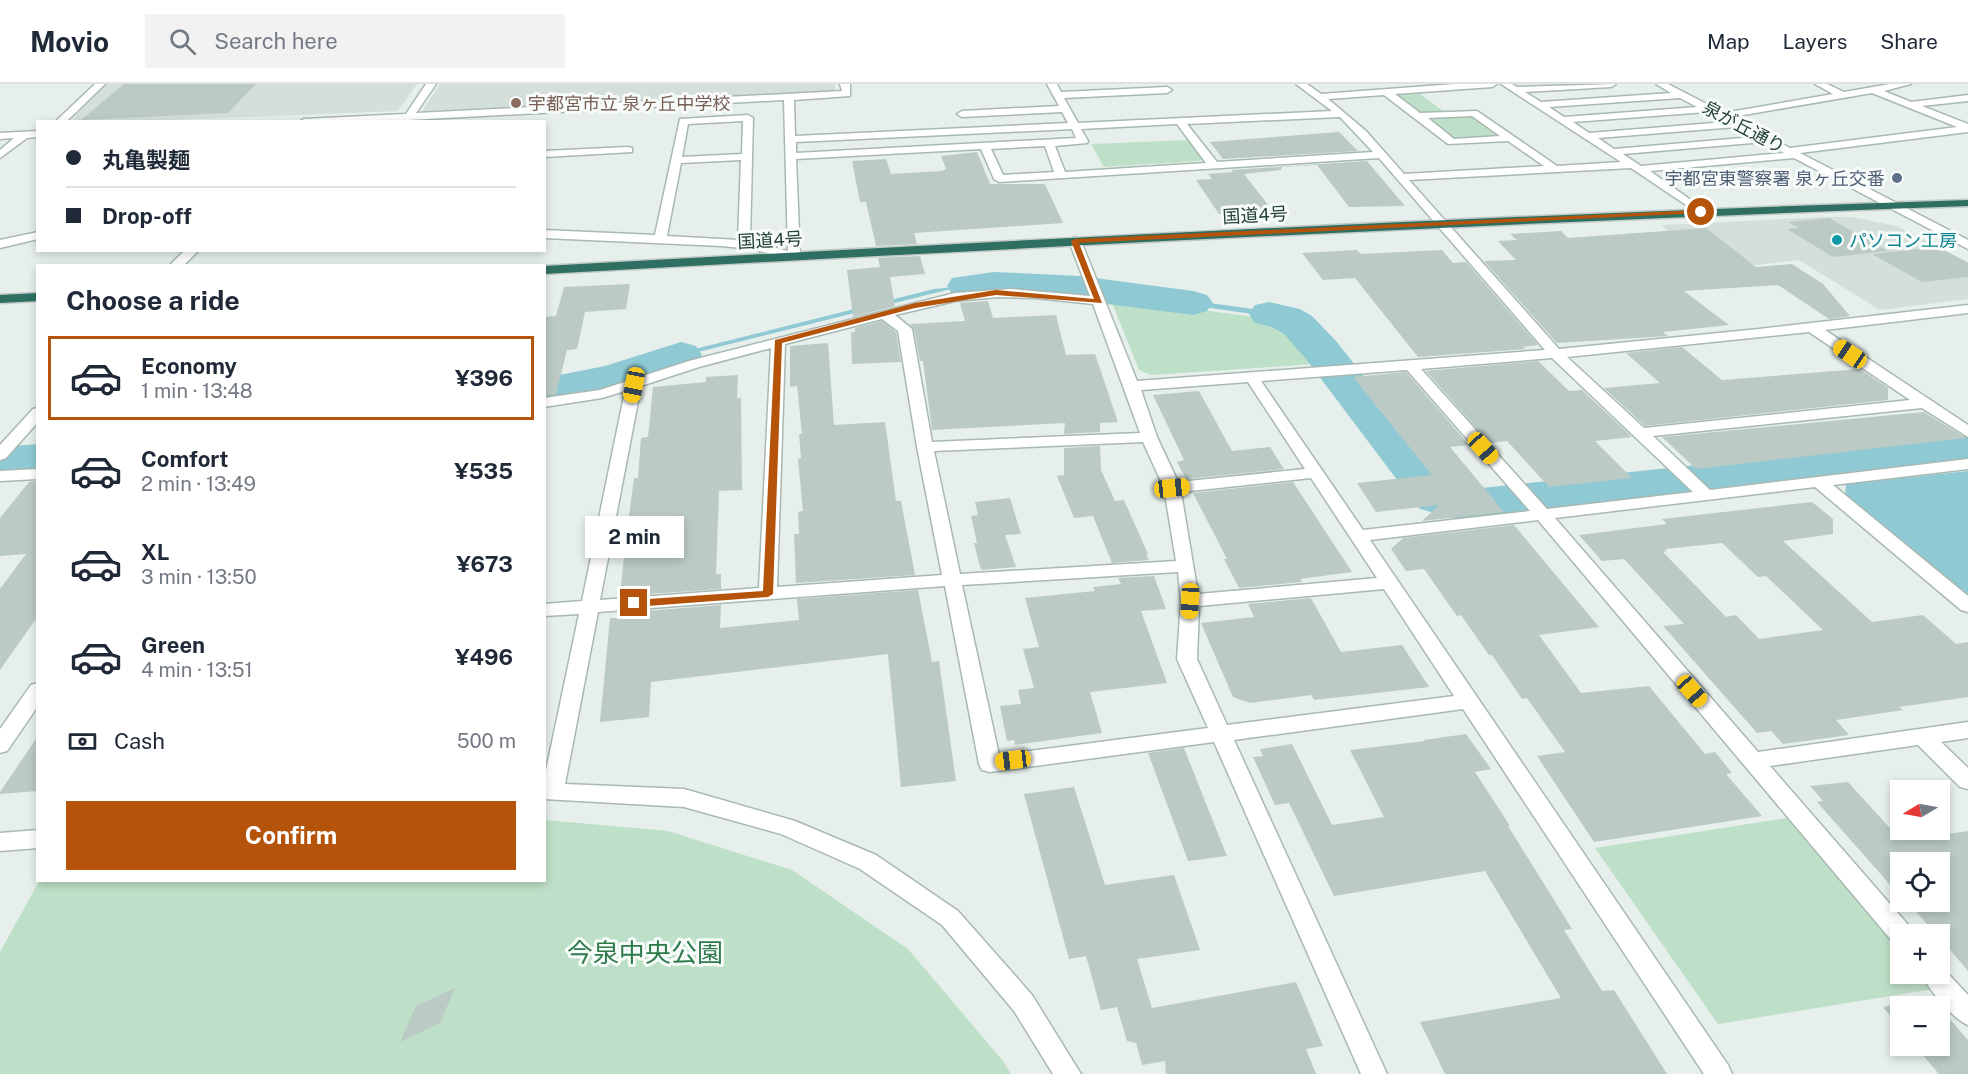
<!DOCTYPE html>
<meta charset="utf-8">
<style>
body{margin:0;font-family:"Public Sans","Noto Sans JP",sans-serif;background:#f2f2f3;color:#1f2937;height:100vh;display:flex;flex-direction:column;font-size:22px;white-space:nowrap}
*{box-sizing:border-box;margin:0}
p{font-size:20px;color:#747a83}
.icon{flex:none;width:33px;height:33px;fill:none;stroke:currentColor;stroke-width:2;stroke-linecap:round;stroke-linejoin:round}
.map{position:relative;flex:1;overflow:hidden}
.drawer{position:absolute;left:36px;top:180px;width:510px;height:618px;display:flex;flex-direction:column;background:#fff;border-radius:0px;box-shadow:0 3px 9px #0003}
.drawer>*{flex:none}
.banner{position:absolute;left:36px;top:36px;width:510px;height:132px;border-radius:0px;box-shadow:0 3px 9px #0003;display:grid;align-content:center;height:132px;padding:0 30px;background:#fff}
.needle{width:39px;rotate:260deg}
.tools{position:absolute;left:1890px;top:696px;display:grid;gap:12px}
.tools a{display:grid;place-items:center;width:60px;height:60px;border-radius:0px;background:#fff;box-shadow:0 3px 9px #0003;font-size:30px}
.end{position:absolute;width:27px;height:27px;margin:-14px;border:8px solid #b45309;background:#fff;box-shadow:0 0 0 3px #fff}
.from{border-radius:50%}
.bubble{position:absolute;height:42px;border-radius:0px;background:#fff;box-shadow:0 3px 9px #0003;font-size:20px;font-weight:700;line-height:42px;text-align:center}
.car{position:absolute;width:18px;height:36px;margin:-18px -9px;border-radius:8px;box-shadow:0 0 4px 2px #0007;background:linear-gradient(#f5c518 24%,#345 0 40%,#f5c518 0 76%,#345 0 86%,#f5c518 0)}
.banner b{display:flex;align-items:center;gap:21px;height:57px;font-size:22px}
.banner b+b{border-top:2px solid #e0e1e3}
.banner i{width:15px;height:15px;background:#1f2937}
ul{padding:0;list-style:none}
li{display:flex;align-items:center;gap:18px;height:84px;margin:0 12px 9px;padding:0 18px;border:3px solid transparent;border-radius:0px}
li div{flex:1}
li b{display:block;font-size:22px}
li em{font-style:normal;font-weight:700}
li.on{border-color:#b45309}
li>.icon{width:54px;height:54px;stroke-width:1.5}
h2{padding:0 30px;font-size:27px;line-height:72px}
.pay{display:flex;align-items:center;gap:15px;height:66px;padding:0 30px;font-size:22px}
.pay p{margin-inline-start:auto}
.button{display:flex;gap:12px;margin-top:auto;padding:12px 30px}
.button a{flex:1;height:69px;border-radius:0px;background:#b45309;color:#fff;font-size:24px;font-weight:700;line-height:69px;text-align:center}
header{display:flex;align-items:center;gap:36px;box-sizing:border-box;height:84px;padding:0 30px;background:#fff;border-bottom:2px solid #e0e1e3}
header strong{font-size:28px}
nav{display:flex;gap:33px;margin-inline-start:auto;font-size:21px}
.search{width:420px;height:54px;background:#f2f2f3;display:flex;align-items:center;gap:15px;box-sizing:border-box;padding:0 21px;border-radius:0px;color:#747a83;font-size:22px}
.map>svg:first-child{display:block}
.built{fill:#d4dfda}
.green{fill:#bfe0c8}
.water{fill:#8ec9d4}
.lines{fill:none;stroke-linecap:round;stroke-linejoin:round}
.river{fill:#8ec9d4;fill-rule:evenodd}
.building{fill:#bbcac4;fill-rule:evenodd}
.minor-casing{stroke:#a8b8b2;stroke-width:3}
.highway-casing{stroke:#c2cac8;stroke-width:3}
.minor{fill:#fff;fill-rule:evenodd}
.highway{fill:#2f6f62;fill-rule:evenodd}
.route{fill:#b45309}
.education-dot{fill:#8d6e63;stroke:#f7fbf9;stroke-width:2}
.service-dot{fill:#5c6f8a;stroke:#f7fbf9;stroke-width:2}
.culture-dot{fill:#0f9aa8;stroke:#f7fbf9;stroke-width:2}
.labels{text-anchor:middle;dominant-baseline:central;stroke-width:6;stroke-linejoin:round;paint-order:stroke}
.far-education-label{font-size:18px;fill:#785e54;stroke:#f7fbf9;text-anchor:start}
.far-street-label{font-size:18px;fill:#24423a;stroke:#f7fbf9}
.far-service-label{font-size:18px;fill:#4e5e75;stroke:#f7fbf9;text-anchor:end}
.far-culture-label{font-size:18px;fill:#0d838f;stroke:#f7fbf9;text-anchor:start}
.near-park-label{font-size:26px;fill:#2d7a4b;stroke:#f7fbf9}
</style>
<header>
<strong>Movio</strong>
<div class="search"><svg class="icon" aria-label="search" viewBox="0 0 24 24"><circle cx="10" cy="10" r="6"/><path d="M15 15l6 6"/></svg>Search here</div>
<nav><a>Map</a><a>Layers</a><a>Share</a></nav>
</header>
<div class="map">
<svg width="1968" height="990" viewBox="0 0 1968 990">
<rect width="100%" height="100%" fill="#e6efeb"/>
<!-- built -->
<path class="built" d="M107,0H417L398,27L142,37L72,38L86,17Z
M440,0H835V6L786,11L422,27Z
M1824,133H1852L1897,142L1968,178V215L1880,226L1799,176L1712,186L1661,141Z"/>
<!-- green -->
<path class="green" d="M1417,8L1450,32L1472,30L1504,53L1454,56L1393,10Z
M1189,56L1204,74L1200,77L1104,83L1091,60Z
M1110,214L1277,236L1291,245L1315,280L1151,291L1139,286Z
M1787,734L1900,866V890H1921L1934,905L1718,940L1595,764Z
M545,736L668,747L792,786L908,865L1003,977L1011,990H0V868L39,797L544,796Z"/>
<!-- water -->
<path class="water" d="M1005,199L1064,202L1063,205C1023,201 986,201 947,206L690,270L610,298L545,309V305L609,294L691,266L934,205Z
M1120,207L1268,227C1301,235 1309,247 1329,272L1323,273L1296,243L1280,234L1119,211Z
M1341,297H1349L1432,402L1423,404Z
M1961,361L1967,365L1726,393L1721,388Z
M1968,387V511L1845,412L1846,400Z"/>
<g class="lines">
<!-- river -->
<path class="river" d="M994,188L1080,192L1193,207L1207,211L1213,219L1207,227L1193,231L1051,213L966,214L952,210L947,202L952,194Z
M1269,218L1300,225L1312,232L1336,257L1444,393L1456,403L1463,406L1968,352V380L1460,436L1420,425L1410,413L1306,275L1284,250L1272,243L1255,239L1249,230L1255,221Z
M681,258L696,262L702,271L696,280L629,302L544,320V294L605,282Z
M38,360V388L0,391V363Z"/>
</g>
<!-- building -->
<path class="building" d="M124,0H256L228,29L81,36Z
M1339,48L1358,67L1223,75L1210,58Z
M977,68L990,100H1045L1063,139L914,149L917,160L876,162L866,118H860L852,77L886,75L891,90L942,87L946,85L941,72Z
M1367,77L1405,122L1349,123L1317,81L1282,83L1281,86L1244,90L1273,127L1219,130L1196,96L1212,95L1208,90L1233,88L1231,86Z
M1829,134L1888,167L1833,173L1787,145L1799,144L1788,138Z
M1706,144L1756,183L1792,180L1823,200L1850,232L1829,235L1778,201L1684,207L1729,241L1663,248L1668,252L1557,259L1484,177L1516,176L1498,157L1517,156L1510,150L1561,147L1568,154Z
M1938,163L1968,179V193L1922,198L1872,170Z
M1357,166L1361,170L1442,166L1453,179L1466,178L1538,261L1523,263L1526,265L1418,273L1355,194L1323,196L1302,169Z
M920,172L925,190L890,193L895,222L853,233L847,186L880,183L878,174Z
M630,200L626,225L585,228L577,265L567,266L556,310L544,312V233L556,232L564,203Z
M988,217L993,234L1056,231L1066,271L1095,270L1118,338L1100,339V348L1064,350L1065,339L932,346L923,277H920L914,245L910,240L965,237L960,219Z
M882,237L896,248L901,278L852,280L851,248H855V244Z
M828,259L834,341L885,338L896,417H901L915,491L796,499L794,450H799L798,428L803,427L798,375L801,374L799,350H802L797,302L790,303V262Z
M1682,263L1722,296L1860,285L1888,304V316L1645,342L1604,304L1660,299L1626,269Z
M1538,277L1569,307L1582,306L1632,353L1595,357L1632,394L1549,403L1507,357L1490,359L1426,287Z
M1406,288L1469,361L1450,363L1504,428L1422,437L1439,421L1376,428L1357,399L1432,391L1353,293Z
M738,291L737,314H741L742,406L719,407L716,490H721V505L620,512L625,461H621L625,432H629L634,394H638L641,354L648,353L653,303L706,298V293Z
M1199,307L1232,367L1270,363L1284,385L1186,395L1177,378L1184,376L1153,311Z
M1924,328L1966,354L1696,385L1662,353Z
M1100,362L1101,386L1115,417L1124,416L1148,470H1146L1149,476L1112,479L1093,432L1074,434L1057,392L1064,391V364Z
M38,397V532L0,586V505L26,470L0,472V434L29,398Z
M1293,398L1352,488L1300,495L1302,498L1239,504L1224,475H1227L1193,409Z
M1010,414L1021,450L1005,451L1016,483L981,486L974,459H977L971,432L978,431L975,418Z
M1812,418L1833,435V450L1783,457L1872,538L1923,531L1956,560L1968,558V613L1899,623L1903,626L1836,636L1849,651L1783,660L1771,647L1757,649L1663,542L1684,540L1624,475L1602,477L1579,451L1667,440L1662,435ZM1722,459L1758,493L1766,492L1823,546L1759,555L1736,531L1726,533L1663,468L1667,467L1665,465Z
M1514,441L1599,543L1539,551L1581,609L1649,602L1705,670L1715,668L1732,689L1726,690L1762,732L1594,758L1537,672L1565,668L1527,614L1522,615L1492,571H1489L1461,531L1457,532L1424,485L1406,487L1391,465L1403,454Z
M1154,492L1166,525L1141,527L1167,599L1090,608L1102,649L1015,661L1014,656L1007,657L1000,622L1021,620L1018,606L1034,604L1023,565L1039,563L1025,514L1095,507L1093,503L1121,500L1118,494Z
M918,506L932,578L939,577L956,697L901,703L888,570L651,598L649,633L600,638L610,534H618L619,529L721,521L720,544L799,536L797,515Z
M1311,514L1341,568L1402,561L1429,603L1314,616L1311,611L1250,619L1233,613L1201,539L1254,533L1248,520Z
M1466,650L1491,685L1475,688L1510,742H1508L1572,845L1564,846L1602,907L1614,906L1667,990H1445L1420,938L1561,914L1485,787L1334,812L1289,719L1275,721L1253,673L1263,672L1260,665L1292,660L1332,741L1384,733L1350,666L1425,657L1424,656Z
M38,652V707L0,710V708Z
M1184,664L1205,717L1227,772L1188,777L1148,669Z
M1848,698L1898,753L1909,751L1913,755L1968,747V887L1940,854V850H1936L1907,818H1940V778H1900V812L1817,718L1823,717L1810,702Z
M1074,703L1105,801L1174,791L1200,866L1137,875L1152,924L1296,898L1323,962L1306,965L1316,990H1166L1165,977L1142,981L1136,959L1127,957L1117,923L1101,926L1086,872L1069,875L1024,710Z
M455,904L440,939L400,958L416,922Z
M1931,914L1939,922H1900V944L1883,923Z
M1940,924L1968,956V990H1939L1915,962H1940Z"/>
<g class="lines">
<defs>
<path id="minor" d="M95,0H105L66,38H55Z
M426,0H436L416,29L842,7L840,0H850V12L794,16L795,52L1068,39L1062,28L962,33L957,30L962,27L1059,22L1047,0H1057L1061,8L1167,3L1172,6L1167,9L1064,14L1078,39L1332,27L1296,0H1307L1321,10L1455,0H1497L1492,3L1395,10L1420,29L1477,27L1557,82L1621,78L1501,0H1512L1517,3L1616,0L1611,3L1525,8L1541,18L1671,9L1656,0H1668L1724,29L1833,10L1815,0H1827L1844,8L1890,0H1911L1884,7L1911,18L1968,11V17L1922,22L1968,40V48L1800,69L1968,156V165L1794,74L1650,87L1705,126L1707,128L1701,131L1631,84L1409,96L1559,265L1759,245L1968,221V229L1825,246L1968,341V353L1922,324L1653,352L1710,406L1968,375V385L1833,401L1968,512V528L1961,526L1815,403L1555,434L1758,668L1968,638V654L1941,658L1968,684V705L1960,703L1918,661L1770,682L1910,843L1913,850H1900V860L1892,857L1538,436L1370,456L1728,981L1732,990H1704L1463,625L1234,656L1387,990H1361L1214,658L990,688L982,686L979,680L945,502L598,528L565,700L684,705L795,737L876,771L958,827L1032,911L1081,990H1053L1014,927L942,841L860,785L781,750L684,723L544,715V696L579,530L544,532V520L582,517L625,307L602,314L544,323V314L600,306L689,277L955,209L1011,205L1090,212L1069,157L1075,153L1081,157L1137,297L1545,266L1379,74L999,98L994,95L981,65L796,75L800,172L794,176L752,165L721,162L544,154V146L655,151L680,35L748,31L753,34L750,157L788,167L784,16L371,38H299L304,35L406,30ZM1872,9L1957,43L1790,64L1732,33ZM1384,11L1448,60L1508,57L1544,82L1404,90L1366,47L1328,15ZM1680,14L1697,23L1564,33L1549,23ZM1707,28L1726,38L1589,49L1573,38ZM1472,32L1500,52L1454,55L1428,34ZM1340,33L1373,68L1217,78L1187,40ZM743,37L742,70L682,73L688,40ZM1177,40L1206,79L1065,88L1055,62L1087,59L1088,57L1081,45ZM1736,43L1754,53L1614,65L1598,54ZM1072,45L1076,54L796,69V58ZM1764,58L1784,69L1641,82L1623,70ZM1045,62L1054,88L1003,91L991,65ZM741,76L738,156L667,152L681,79ZM998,213L1036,214L1093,220L1140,349L932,358L912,245L895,231L955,217ZM882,235L898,247L917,363L942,491L777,503L785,260ZM1809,248L1910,316L1644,344L1567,273ZM771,264L759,504L600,516L641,302L699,283ZM1552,274L1693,408L1547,425L1421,285ZM1407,286L1530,427L1363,446L1261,297ZM1248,298L1305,385L1178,398L1157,353L1141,306ZM1143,358L1164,404L1176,477L960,490L934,367ZM1311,394L1377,494L1198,510L1181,408ZM1178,488L1181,517L1177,575L1208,644L999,671L962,501ZM1384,505L1454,612L1227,641L1197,575L1199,522Z
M38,47V53L27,54L0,74V66L14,54L0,55V49Z
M628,63L632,64V68L544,73V67Z
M38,148V155L0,164V156Z
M185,166H199L183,182H169Z
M38,324V338L6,374L0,376V361L33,325Z
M38,385V395L0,397V387Z
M38,599V622L7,667L0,669V645L31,601Z
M38,746V764L0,767V749Z
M1940,881L1968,911V941C1953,935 1927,904 1922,890H1940Z"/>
<path id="highway" d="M1968,116V122C1493,139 1019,164 544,190V182C1019,156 1493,131 1968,116Z
M38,209V217L0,219V211Z"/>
</defs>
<!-- minor casing -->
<use href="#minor" class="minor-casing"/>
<!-- highway casing -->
<use href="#highway" class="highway-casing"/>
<!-- minor -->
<use href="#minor" class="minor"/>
<!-- highway -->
<use href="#highway" class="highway"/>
</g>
<!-- route -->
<path class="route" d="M1701,126L1703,129L1079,159L1102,219L996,211L915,224L782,259L773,510L768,513L634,523L629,519L634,516L763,507L775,256L915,219L996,206L1094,215L1071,157L1075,155Z"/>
<!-- markers -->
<circle class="education-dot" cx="516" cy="19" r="6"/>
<circle class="service-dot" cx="1897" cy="94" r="6"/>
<circle class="culture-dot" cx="1837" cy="156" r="6"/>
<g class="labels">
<!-- far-education labels -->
<g class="far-education-label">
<text x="528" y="19">宇都宮市立 泉ヶ丘中学校</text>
</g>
<!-- far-street labels -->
<g class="far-street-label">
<text transform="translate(1744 43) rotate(28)">泉が丘通り</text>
<text transform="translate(1255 131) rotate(-3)">国道4号</text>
<text transform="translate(770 156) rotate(-3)">国道4号</text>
</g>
<!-- far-service labels -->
<g class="far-service-label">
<text x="1885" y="94">宇都宮東警察署 泉ヶ丘交番</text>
</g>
<!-- far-culture labels -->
<g class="far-culture-label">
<text x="1849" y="156">パソコン工房</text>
</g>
<!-- near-park labels -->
<g class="near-park-label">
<text x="645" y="868">今泉中央公園</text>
</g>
</g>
</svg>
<div class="tools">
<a><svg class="needle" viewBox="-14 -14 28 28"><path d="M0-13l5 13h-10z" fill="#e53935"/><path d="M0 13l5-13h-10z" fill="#747a83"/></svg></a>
<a><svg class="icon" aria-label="locate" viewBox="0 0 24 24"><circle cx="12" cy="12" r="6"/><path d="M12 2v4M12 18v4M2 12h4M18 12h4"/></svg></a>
<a>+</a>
<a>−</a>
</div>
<i class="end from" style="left:1701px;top:128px"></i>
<i class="end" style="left:634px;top:519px"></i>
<div class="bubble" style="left:585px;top:432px;width:99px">2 min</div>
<i class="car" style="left:1850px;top:270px;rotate:304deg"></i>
<i class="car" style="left:634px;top:301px;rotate:191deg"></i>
<i class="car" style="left:1483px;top:364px;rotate:138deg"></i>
<i class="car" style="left:1172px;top:404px;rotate:84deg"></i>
<i class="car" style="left:1190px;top:517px;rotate:183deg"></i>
<i class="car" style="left:1692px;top:607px;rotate:139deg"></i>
<i class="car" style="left:1013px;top:676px;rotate:263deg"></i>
<div class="banner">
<b><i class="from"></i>丸亀製麺</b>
<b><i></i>Drop-off</b>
</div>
<section class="drawer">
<h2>Choose a ride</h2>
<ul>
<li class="on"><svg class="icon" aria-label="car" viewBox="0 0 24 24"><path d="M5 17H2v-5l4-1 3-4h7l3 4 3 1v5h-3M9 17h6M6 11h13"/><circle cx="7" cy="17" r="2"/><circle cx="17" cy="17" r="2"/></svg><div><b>Economy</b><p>1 min · 13:48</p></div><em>¥396</em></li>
<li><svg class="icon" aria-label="car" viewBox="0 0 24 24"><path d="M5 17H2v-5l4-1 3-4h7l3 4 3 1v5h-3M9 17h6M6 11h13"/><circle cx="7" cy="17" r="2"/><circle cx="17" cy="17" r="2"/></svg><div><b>Comfort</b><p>2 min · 13:49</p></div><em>¥535</em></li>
<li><svg class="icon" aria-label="car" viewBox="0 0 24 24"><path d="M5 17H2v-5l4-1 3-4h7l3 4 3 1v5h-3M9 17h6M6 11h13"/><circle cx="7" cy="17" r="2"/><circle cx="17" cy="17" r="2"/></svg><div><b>XL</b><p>3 min · 13:50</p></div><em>¥673</em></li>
<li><svg class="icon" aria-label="car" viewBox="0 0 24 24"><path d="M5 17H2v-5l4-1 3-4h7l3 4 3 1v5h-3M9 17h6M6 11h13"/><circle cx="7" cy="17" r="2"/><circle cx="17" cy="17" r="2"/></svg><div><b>Green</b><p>4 min · 13:51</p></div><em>¥496</em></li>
</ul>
<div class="pay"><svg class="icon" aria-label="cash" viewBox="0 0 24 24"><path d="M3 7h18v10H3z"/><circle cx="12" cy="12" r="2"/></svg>Cash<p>500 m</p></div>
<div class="button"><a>Confirm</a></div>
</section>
</div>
